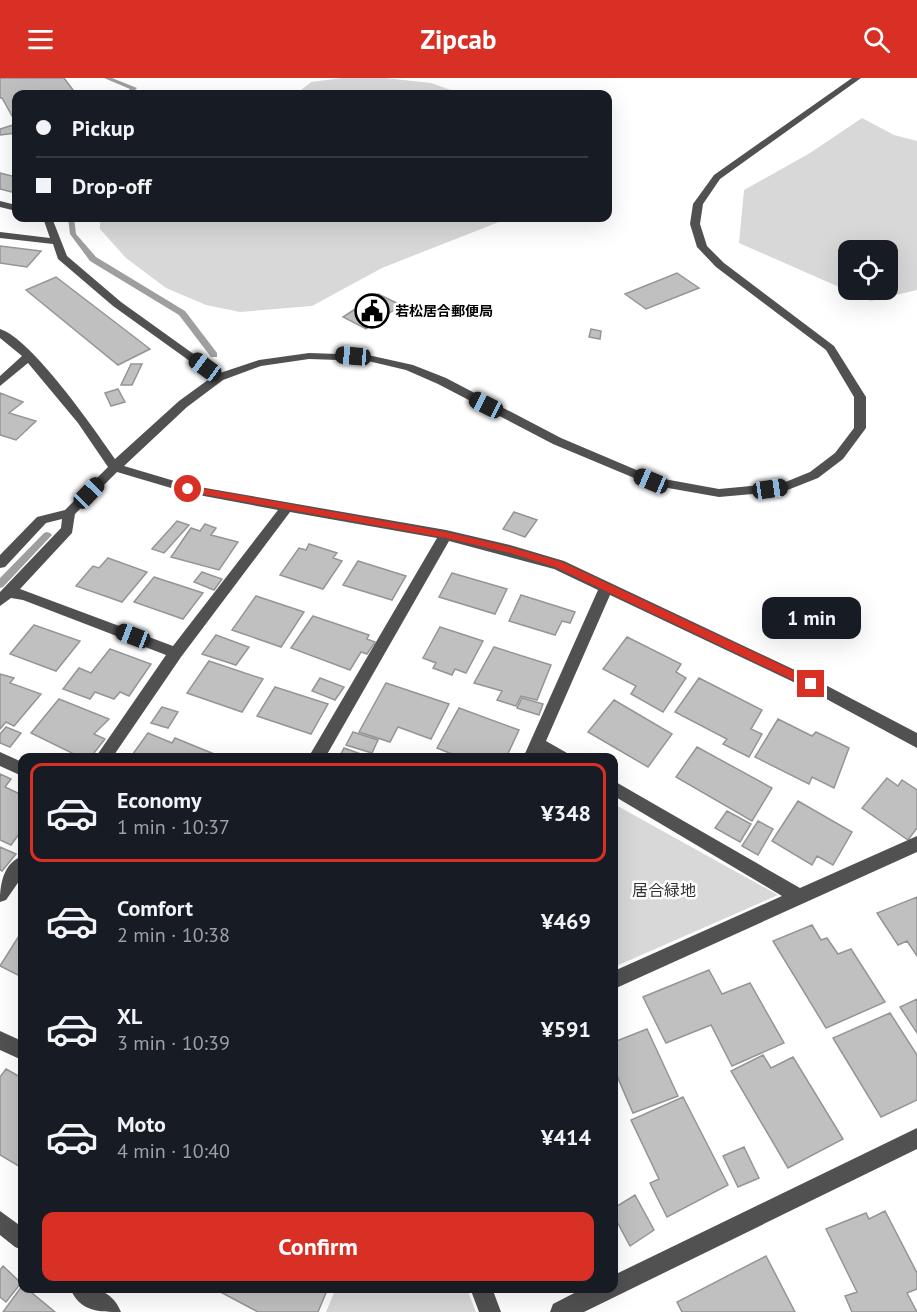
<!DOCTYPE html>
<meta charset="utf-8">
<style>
body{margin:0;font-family:"PT Sans","Noto Sans JP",sans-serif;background:#242831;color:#f1f3f6;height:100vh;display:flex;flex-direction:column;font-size:22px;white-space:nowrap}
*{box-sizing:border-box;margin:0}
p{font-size:20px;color:#9ea1a6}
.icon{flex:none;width:33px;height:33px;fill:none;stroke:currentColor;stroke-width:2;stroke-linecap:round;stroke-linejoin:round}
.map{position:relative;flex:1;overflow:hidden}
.details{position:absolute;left:18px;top:675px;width:600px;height:540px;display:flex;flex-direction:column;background:#171b24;border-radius:12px;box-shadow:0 6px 24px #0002}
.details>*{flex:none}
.banner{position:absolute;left:12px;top:12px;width:600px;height:132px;border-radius:12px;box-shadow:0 6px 24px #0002;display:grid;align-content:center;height:132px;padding:0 24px;background:#171b24}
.tools{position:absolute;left:838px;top:162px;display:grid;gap:12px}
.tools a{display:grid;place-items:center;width:60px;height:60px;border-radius:12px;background:#171b24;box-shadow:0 6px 24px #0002;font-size:30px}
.end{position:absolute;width:27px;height:27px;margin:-14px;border:8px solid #d93025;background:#fff;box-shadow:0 0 0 3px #fff}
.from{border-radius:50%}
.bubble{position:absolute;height:42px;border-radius:12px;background:#171b24;box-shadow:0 6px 24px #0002;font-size:20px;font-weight:700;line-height:42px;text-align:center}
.car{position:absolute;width:18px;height:36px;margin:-18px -9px;border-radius:8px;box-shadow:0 0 4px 2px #0007;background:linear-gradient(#222 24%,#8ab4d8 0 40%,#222 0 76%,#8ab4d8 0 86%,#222 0)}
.banner b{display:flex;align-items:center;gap:21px;height:57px;font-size:22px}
.banner b+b{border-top:2px solid #363941}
.banner i{width:15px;height:15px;background:#f1f3f6}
ul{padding:10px 0 0;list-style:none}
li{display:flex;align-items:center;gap:18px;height:99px;margin:0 12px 9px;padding:0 12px;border:3px solid transparent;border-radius:12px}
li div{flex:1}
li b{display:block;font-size:22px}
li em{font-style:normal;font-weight:700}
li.selected{border-color:#d93025}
li>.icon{width:54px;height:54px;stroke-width:1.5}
.button{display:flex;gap:12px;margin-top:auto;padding:12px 24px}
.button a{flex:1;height:69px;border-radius:12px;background:#d93025;color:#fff;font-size:24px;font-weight:700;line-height:69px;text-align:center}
header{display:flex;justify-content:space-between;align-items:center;height:78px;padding:0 24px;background:#d93025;color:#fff;font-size:27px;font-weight:700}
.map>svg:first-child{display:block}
.green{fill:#d8d8d8;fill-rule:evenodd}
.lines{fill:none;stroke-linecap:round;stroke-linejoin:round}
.stream{fill:#9f9f9f;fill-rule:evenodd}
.building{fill:#c0c0c0;stroke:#959595;stroke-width:1.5}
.minor{fill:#515151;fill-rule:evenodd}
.route{fill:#d93025}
.labels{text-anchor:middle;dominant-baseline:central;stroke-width:5;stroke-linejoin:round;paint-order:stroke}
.far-poi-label{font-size:14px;font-weight:bold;fill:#000;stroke:#fff;text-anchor:start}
.park-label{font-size:16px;fill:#2f2f2f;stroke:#fff}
</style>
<header><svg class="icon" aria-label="menu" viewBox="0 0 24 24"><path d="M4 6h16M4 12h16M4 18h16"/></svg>Zipcab<svg class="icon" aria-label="search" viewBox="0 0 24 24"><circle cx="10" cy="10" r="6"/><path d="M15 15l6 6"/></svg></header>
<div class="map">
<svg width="917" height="1234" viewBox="0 0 917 1234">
<rect width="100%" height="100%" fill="#fff"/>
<!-- green -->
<path class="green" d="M342,0H385L431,5L462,16H296L311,4Z
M862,40L894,57L917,63V212L871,223L739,165L744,112L810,75ZM888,172V212H849V172Z
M100,140H509L382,190L312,228L240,234L206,227L166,210L126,180L100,151Z
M614,726L778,817L614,889Z
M336,1210L467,1211L476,1234H326Z"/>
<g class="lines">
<!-- stream -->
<path class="stream" d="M104,0H112L137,10L131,16H125L130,11Z
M68,140H74L76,156L96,179L185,233L217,275V279H211L179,237L90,183L70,156Z
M47,454L50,455L52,457L50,459L3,509L0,510V500L44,455Z"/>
</g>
<!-- building -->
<path class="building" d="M0,0H64L76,16H16V45L2,20H0Z
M16,46V55L0,57V51Z
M0,95L16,99V115L0,111Z
M0,168L41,173L27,189L0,185Z
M677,195L699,210L646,231L625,216Z
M56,199L150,271L118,287L26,212Z
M378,216L401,227L366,251L343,239Z
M591,251L601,253L600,261L589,259Z
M131,286H142L132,307H121Z
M118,311L125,324L111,328L105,315Z
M0,315L23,324L9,335L36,343L16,362L0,357Z
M514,434L537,442L525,459L503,451Z
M177,443L189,447L164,475L152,471Z
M205,446L216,450L211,457L238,464L219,492L171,479L191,450L200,453Z
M309,466L337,475L333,480L342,483L323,511L280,497L299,470L306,472Z
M108,480L147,494L122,524L76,508L93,488L99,490Z
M358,483L406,498L392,522L343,507Z
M202,494L222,501L214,512L194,504Z
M452,495L507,511L495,536L439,519Z
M154,499L203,515L183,541L134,524Z
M521,517L575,534L570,545L562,543L555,557L509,543Z
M256,518L304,534L281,569L232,552Z
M313,538L369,557L367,561L375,564L367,576L361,574L350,592L291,570Z
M34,547L80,563L56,593L10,576Z
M440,549L483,563L466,595L455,591L452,597L433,590L436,585L423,580Z
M216,557L249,569L236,587L202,576Z
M627,559L681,586L676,594L686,600L663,634L631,616L636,608L603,591Z
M494,569L551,587L537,622L521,618L516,628L497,622L502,613L474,605Z
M110,571L151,586L129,618L120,614L114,621L95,614L90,621L63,611L79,590L91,595Z
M209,583L263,601L242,634L187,615Z
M0,596L14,600L10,605L41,616L14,648L6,644L0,651Z
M320,600L344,609L335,622L312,613Z
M699,600L762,632L751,651L762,656L749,679L723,666L727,661L675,634Z
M386,605L449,626L431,661L398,649L390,664L359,654Z
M275,609L328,626L311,656L257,638Z
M522,620L543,626L539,637L517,630Z
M59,621L109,641L94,656L105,661L90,680H69L72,675L31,655Z
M614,622L672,656L648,689L588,654Z
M162,629L178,634L168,650L151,645Z
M459,630L519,652L506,680H462L437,670Z
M778,641L812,658L816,654L849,670L834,710L812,699L809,706L755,679Z
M6,649L21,655L10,669L0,665V656Z
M353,654L378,662L372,675L346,667Z
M148,655L172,665L175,660L214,676L212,680H130Z
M697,669L772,710L752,743L676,699Z
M344,670L372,680H339Z
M0,696L11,701L5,709L22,717V752L11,767L0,762Z
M887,700L898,708L902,702L917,712V750L908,762L862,730Z
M798,723L852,754L833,787L817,778L812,787L772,763Z
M727,733L751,746L740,764L715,750Z
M758,743L773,751L758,777L742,768Z
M0,769L16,776L2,793L0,792Z
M917,819V878L907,863L898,867L877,835Z
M812,847L821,862L827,860L838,876L851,871L885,924L826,950L773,863Z
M22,853V899L0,888Z
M709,892L722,916L750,905L784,965L732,988L711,947L666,965L643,919Z
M917,921V955L900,929Z
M890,935L917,977V1022L881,1039L833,960Z
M647,951L678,1018L633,1035L614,991V964Z
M763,977L771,990L793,979L843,1061L788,1090L731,993Z
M6,991L22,1000V1090L0,1077V999Z
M683,1019L728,1107L667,1139L650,1105L659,1101L631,1042Z
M744,1069L759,1100L738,1109L723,1078Z
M635,1117L654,1152L630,1168L614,1138V1130Z
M885,1133L917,1195V1211L907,1215L917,1234H852L845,1218L857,1214L826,1151L866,1135L869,1141Z
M766,1178L795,1234H682L677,1224Z
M3,1188L21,1205L6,1224L0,1219V1192Z
M22,1208V1210H26L55,1234H3Z
M213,1210H328L318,1234H258Z"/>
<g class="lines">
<!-- minor -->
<path class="minor" d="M852,0H861L720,101L703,126L700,146L707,168L724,185L834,268L866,319V350L843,381L818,400L785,413L719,419L651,407L553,366L438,306L406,292L368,283L309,281L261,288L223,302L187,329L124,388L188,407L446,452L510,467L564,483L816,602L917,655V670L806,610L610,517L546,663L567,675L569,680H547L541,676L539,680H523L598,512L554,491L449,463L325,680H308L437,460L290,434L181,579L112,680H95L166,577L23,522L11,520L0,528V514L61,450L62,441L46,445L5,489L0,490V477L37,439L65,432L108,389L78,345L28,285L0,308V298L22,278L0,260V251C32,261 95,352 115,381L179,323L212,299L113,228L58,181L53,166L0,160V154L50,160L43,140H52L67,178L121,224L220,295L259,282L309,275L368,277L413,287L446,300L561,360L653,399L719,411L783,405L810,394L835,375L854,350V319L826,272L716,189L697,169L690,146L693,126L714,97ZM117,394L188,415L278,432L173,568L20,511L72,455L75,436Z
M0,123L16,127V133L0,129Z
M0,674L22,684V698L0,688Z
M614,703L800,810L917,758V774L614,911V893L782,818L614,718Z
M22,778V799L6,822L0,824C0,806 3,786 22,778Z
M0,953L22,963V982L0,972Z
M917,1050V1071L584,1234H550L553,1226L584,1210H614V1197Z
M0,1133L22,1149V1172L15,1169L0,1157Z
M70,1210C93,1210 111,1210 121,1234C99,1234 80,1234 70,1210Z
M470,1210H492L501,1234H479Z"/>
</g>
<!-- route -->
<path class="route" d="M188,408L446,454L510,469L562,484L815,603L816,606L815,609H808L555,489L510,475L446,460L185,413L184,411Z"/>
<!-- icons -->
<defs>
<symbol id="civic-ring" viewBox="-11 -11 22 22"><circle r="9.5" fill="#fff" stroke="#000" stroke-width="1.5"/><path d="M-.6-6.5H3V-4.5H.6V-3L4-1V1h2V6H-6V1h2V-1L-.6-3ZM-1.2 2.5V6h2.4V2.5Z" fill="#000"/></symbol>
</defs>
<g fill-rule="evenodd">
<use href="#civic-ring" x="353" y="214" width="38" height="38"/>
</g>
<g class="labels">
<!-- far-poi labels -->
<g class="far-poi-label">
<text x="395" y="233">若松居合郵便局</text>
</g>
<!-- park labels -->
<g class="park-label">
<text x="664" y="812">居合緑地</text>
</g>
</g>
</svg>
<div class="tools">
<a><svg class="icon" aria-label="locate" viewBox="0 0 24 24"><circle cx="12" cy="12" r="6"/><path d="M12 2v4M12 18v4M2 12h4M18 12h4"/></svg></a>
</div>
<i class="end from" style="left:188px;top:411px"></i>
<i class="end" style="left:811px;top:606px"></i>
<div class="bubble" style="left:762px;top:519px;width:99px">1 min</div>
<i class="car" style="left:353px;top:278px;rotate:275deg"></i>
<i class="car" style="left:205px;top:289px;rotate:306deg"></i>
<i class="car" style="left:486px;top:327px;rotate:297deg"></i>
<i class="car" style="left:651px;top:403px;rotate:293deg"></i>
<i class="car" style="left:770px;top:411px;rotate:82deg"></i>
<i class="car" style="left:89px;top:415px;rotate:44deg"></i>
<i class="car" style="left:133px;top:558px;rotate:291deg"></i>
<div class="banner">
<b><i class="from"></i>Pickup</b>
<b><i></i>Drop-off</b>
</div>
<section class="details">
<ul>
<li class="selected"><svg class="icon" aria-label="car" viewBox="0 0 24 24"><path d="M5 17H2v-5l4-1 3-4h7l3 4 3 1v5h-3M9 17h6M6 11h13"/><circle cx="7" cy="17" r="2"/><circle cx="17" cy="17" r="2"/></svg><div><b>Economy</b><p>1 min · 10:37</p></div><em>¥348</em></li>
<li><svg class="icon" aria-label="car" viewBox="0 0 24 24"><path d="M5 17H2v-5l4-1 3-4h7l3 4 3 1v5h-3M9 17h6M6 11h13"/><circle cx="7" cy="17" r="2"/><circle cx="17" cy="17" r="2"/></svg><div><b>Comfort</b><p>2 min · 10:38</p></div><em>¥469</em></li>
<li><svg class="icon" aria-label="car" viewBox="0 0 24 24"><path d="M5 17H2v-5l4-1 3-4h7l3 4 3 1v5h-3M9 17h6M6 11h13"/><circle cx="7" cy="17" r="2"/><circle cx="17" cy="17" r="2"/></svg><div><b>XL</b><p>3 min · 10:39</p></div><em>¥591</em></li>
<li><svg class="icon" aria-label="car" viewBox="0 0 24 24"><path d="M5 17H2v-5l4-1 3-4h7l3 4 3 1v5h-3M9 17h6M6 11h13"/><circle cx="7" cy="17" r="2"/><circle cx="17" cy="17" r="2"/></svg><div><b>Moto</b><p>4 min · 10:40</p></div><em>¥414</em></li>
</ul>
<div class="button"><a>Confirm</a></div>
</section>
</div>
